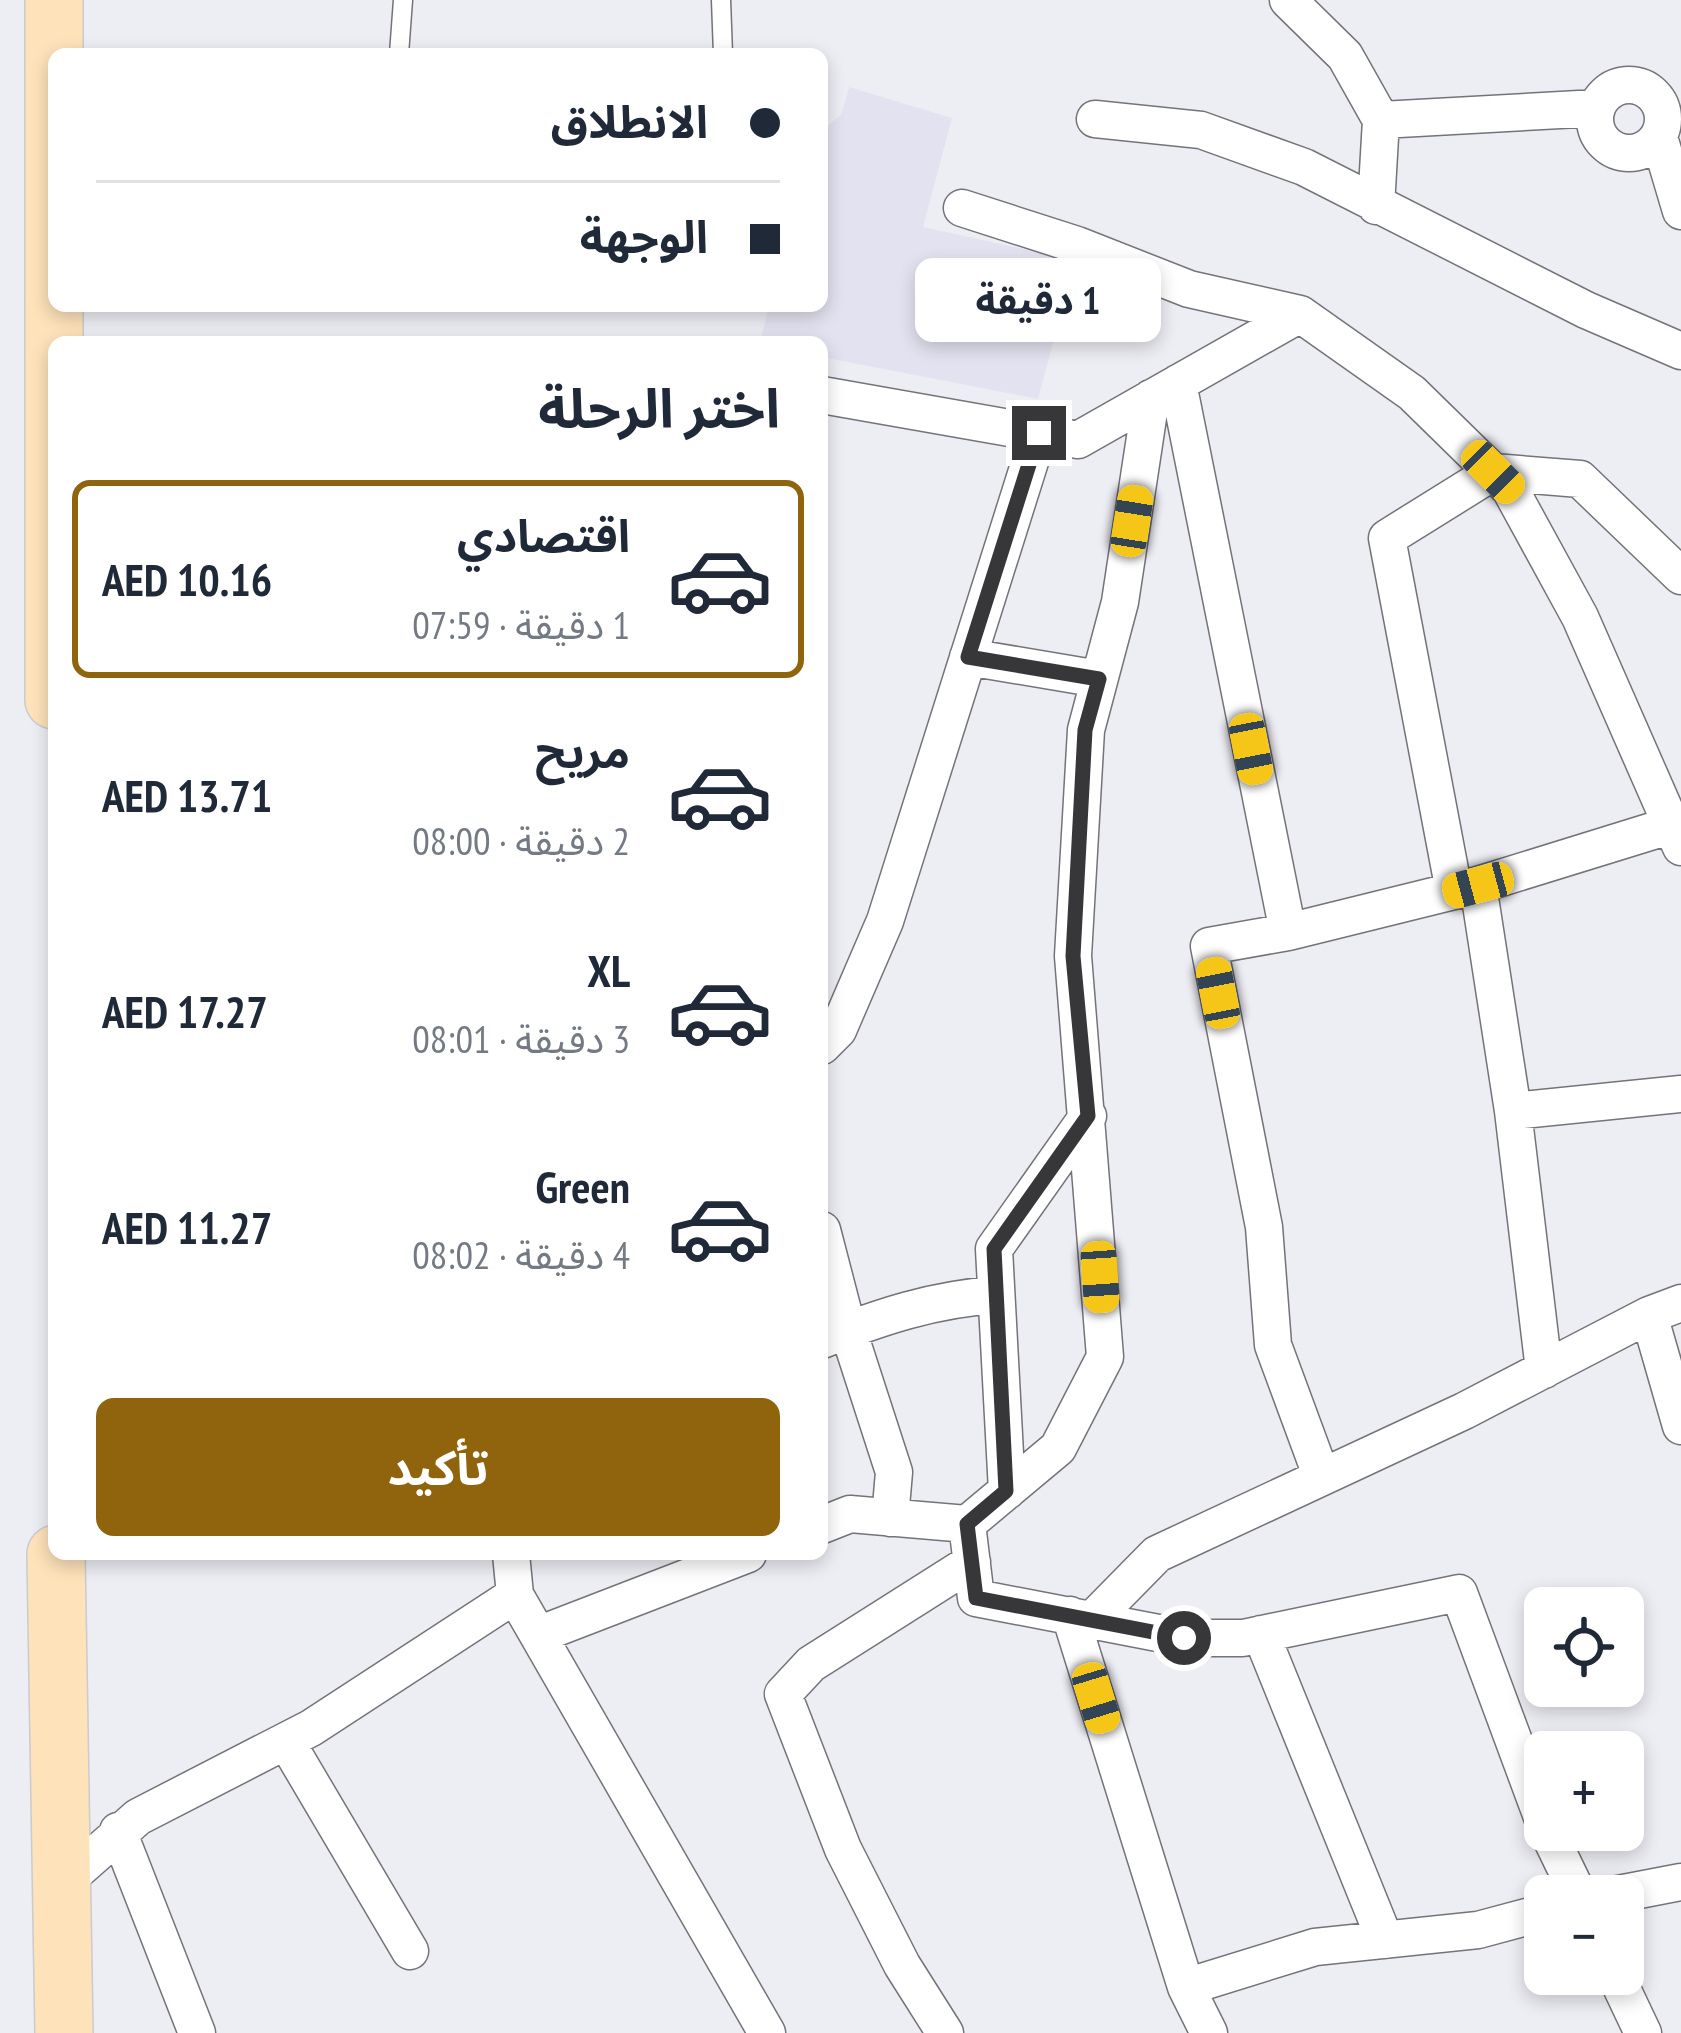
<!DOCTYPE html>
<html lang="ar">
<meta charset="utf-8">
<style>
body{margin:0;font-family:"PT Sans Narrow","Noto Sans Arabic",sans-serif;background:#f6f6f7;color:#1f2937;direction:rtl;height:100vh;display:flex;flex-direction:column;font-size:45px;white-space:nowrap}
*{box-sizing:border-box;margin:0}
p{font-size:39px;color:#747a83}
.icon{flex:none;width:66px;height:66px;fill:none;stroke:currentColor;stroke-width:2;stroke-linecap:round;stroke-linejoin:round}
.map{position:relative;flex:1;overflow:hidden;direction:ltr}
.sheet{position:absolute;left:48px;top:336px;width:780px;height:1224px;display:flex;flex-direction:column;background:#fff;border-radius:18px;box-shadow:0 6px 18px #0003;direction:rtl}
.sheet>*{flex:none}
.guide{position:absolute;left:48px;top:48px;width:780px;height:264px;border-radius:18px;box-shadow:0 6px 18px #0003;direction:rtl;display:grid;align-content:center;height:264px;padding:0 48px;background:#fff}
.tools{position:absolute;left:1524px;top:1587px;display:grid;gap:24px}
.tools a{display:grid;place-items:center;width:120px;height:120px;border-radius:18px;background:#fff;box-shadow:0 6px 18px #0003;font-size:60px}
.end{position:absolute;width:54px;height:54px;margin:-27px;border:15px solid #373639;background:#fff;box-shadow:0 0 0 6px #fff}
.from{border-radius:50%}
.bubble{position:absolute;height:84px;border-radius:18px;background:#fff;box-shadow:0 6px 18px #0003;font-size:39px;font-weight:700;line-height:84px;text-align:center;direction:rtl}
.car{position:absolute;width:36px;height:72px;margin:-36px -18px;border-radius:15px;box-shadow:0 0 9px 3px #0007;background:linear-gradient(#f5c518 24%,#345 0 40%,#f5c518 0 76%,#345 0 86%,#f5c518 0)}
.guide b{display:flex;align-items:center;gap:42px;height:114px;font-size:45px}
.guide b+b{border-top:3px solid #e0e1e3}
.guide i{width:30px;height:30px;background:#1f2937}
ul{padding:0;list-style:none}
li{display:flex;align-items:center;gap:36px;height:198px;margin:0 24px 18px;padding:0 24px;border:6px solid transparent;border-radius:18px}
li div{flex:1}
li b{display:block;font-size:45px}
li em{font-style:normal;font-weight:700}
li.selected{border-color:#90630d}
li>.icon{width:108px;height:108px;stroke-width:1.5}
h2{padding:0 48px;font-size:54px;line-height:144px}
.cta{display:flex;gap:24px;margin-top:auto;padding:24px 48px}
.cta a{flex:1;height:138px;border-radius:18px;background:#90630d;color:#fff;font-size:48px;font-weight:700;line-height:138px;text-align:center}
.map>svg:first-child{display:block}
.built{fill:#e3e2f0}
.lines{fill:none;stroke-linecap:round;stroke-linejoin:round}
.lane-casing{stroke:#737379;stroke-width:21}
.street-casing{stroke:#737379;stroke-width:39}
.primary-casing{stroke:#cbcbcc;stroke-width:60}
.lane{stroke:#fff;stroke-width:18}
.street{stroke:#fff;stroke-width:36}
.primary{stroke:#fde2ba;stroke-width:57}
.route{stroke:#373639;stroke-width:15}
</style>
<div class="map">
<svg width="1681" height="2033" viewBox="0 0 1681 2033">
<rect width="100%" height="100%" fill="#ededf4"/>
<!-- built -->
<path class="built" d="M849,87L952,118L923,227L1075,260L1038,399L822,357V342H760L769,306H822V130L841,115Z"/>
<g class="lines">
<defs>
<path id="lane" d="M721,0L723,54
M399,54L403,0"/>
<path id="street" d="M1288,0L1345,56L1381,120L1376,206
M1595 119a34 34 0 1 1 68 0a34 34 0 1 1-68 0Z
M1095,119L1201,130L1304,167L1586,310L1681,351
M1381,120L1597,108
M1659,137L1681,211
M962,208L1077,245L1189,289L1300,314L1412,393L1510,489L1580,617L1681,847
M1178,383L1288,932L1478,885L1672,825
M822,395L1078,440L1300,314
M968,657L1099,679
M1478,885L1513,1111L1544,1370
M1454,891L1387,538L1493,472L1580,479L1681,576
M1288,932L1209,946L1264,1227L1273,1345L1321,1475
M822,1046L838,1030L885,921L1039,433
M1513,1111L1681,1094
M822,1230L848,1330L894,1472L890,1518
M1649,1315L1681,1426
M822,1340C880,1317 934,1299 996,1295
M1007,1491L994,1249L1088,1116
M967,1524L976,1598L1184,1638H1243L1459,1593L1545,1825
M822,1525L850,1514L967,1524L1058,1448L1105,1357L1073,956L1086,730L1120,602L1151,398
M511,1554L515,1595L767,2033
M1070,1615L1186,1987L1209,2033
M1093,1619L1157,1554L1464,1411L1649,1315L1681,1303
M1261,1634L1385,1940
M538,1635L748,1554
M286,1741L410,1951
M1547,1830L1579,1896
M118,1831L197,2033
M61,1885L138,1817L311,1728L515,1595
M1608,1896L1681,1882
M1615,1974L1643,2033
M1186,1987L1315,1947L1478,1930L1545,1912
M945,2033L902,1965L843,1849L783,1694L811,1664L972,1562"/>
<path id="primary" d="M54,0V700
M56,1554L64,2033"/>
</defs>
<!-- lane casing -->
<use href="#lane" class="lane-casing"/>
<!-- street casing -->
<use href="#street" class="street-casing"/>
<!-- primary casing -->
<use href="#primary" class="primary-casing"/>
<!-- lane -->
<use href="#lane" class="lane"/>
<!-- street -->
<use href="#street" class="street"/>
<!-- primary -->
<use href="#primary" class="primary"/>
</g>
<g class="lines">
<!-- route -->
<path class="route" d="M1039,433L968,657L1099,679L1085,730L1073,956L1088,1116L994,1249L1006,1491L967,1524L976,1598L1184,1638"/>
</g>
</svg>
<div class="tools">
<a><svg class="icon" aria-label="locate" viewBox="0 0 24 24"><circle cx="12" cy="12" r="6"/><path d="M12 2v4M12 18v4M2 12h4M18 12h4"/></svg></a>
<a>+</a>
<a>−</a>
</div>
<i class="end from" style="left:1184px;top:1638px"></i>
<i class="end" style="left:1039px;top:433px"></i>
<div class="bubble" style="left:915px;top:258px;width:246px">1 دقيقة</div>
<i class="car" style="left:1493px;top:472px;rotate:135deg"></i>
<i class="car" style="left:1132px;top:521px;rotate:9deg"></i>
<i class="car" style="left:1251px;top:749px;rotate:169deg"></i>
<i class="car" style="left:1478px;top:885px;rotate:255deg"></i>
<i class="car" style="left:1218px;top:993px;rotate:349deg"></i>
<i class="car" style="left:1100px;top:1277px;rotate:176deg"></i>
<i class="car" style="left:1096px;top:1698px;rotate:163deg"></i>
<div class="guide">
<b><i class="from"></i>الانطلاق</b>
<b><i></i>الوجهة</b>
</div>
<section class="sheet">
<h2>اختر الرحلة</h2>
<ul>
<li class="selected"><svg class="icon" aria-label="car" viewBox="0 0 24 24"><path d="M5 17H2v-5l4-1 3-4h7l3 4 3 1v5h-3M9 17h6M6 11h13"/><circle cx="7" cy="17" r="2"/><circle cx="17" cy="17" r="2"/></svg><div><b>اقتصادي</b><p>1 دقيقة · 07:59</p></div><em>AED 10.16</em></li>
<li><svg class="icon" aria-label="car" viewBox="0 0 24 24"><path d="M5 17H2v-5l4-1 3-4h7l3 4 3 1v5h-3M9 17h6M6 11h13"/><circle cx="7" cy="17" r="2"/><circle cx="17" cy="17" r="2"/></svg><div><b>مريح</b><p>2 دقيقة · 08:00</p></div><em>AED 13.71</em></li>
<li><svg class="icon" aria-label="car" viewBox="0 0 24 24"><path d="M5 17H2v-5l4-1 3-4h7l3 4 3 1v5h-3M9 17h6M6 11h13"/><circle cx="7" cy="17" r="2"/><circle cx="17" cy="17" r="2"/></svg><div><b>XL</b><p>3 دقيقة · 08:01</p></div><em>AED 17.27</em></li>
<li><svg class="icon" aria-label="car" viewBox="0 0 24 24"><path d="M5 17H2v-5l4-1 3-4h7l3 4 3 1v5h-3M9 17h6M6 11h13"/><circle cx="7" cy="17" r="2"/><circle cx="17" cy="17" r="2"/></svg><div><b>Green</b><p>4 دقيقة · 08:02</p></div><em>AED 11.27</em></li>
</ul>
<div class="cta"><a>تأكيد</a></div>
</section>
</div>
